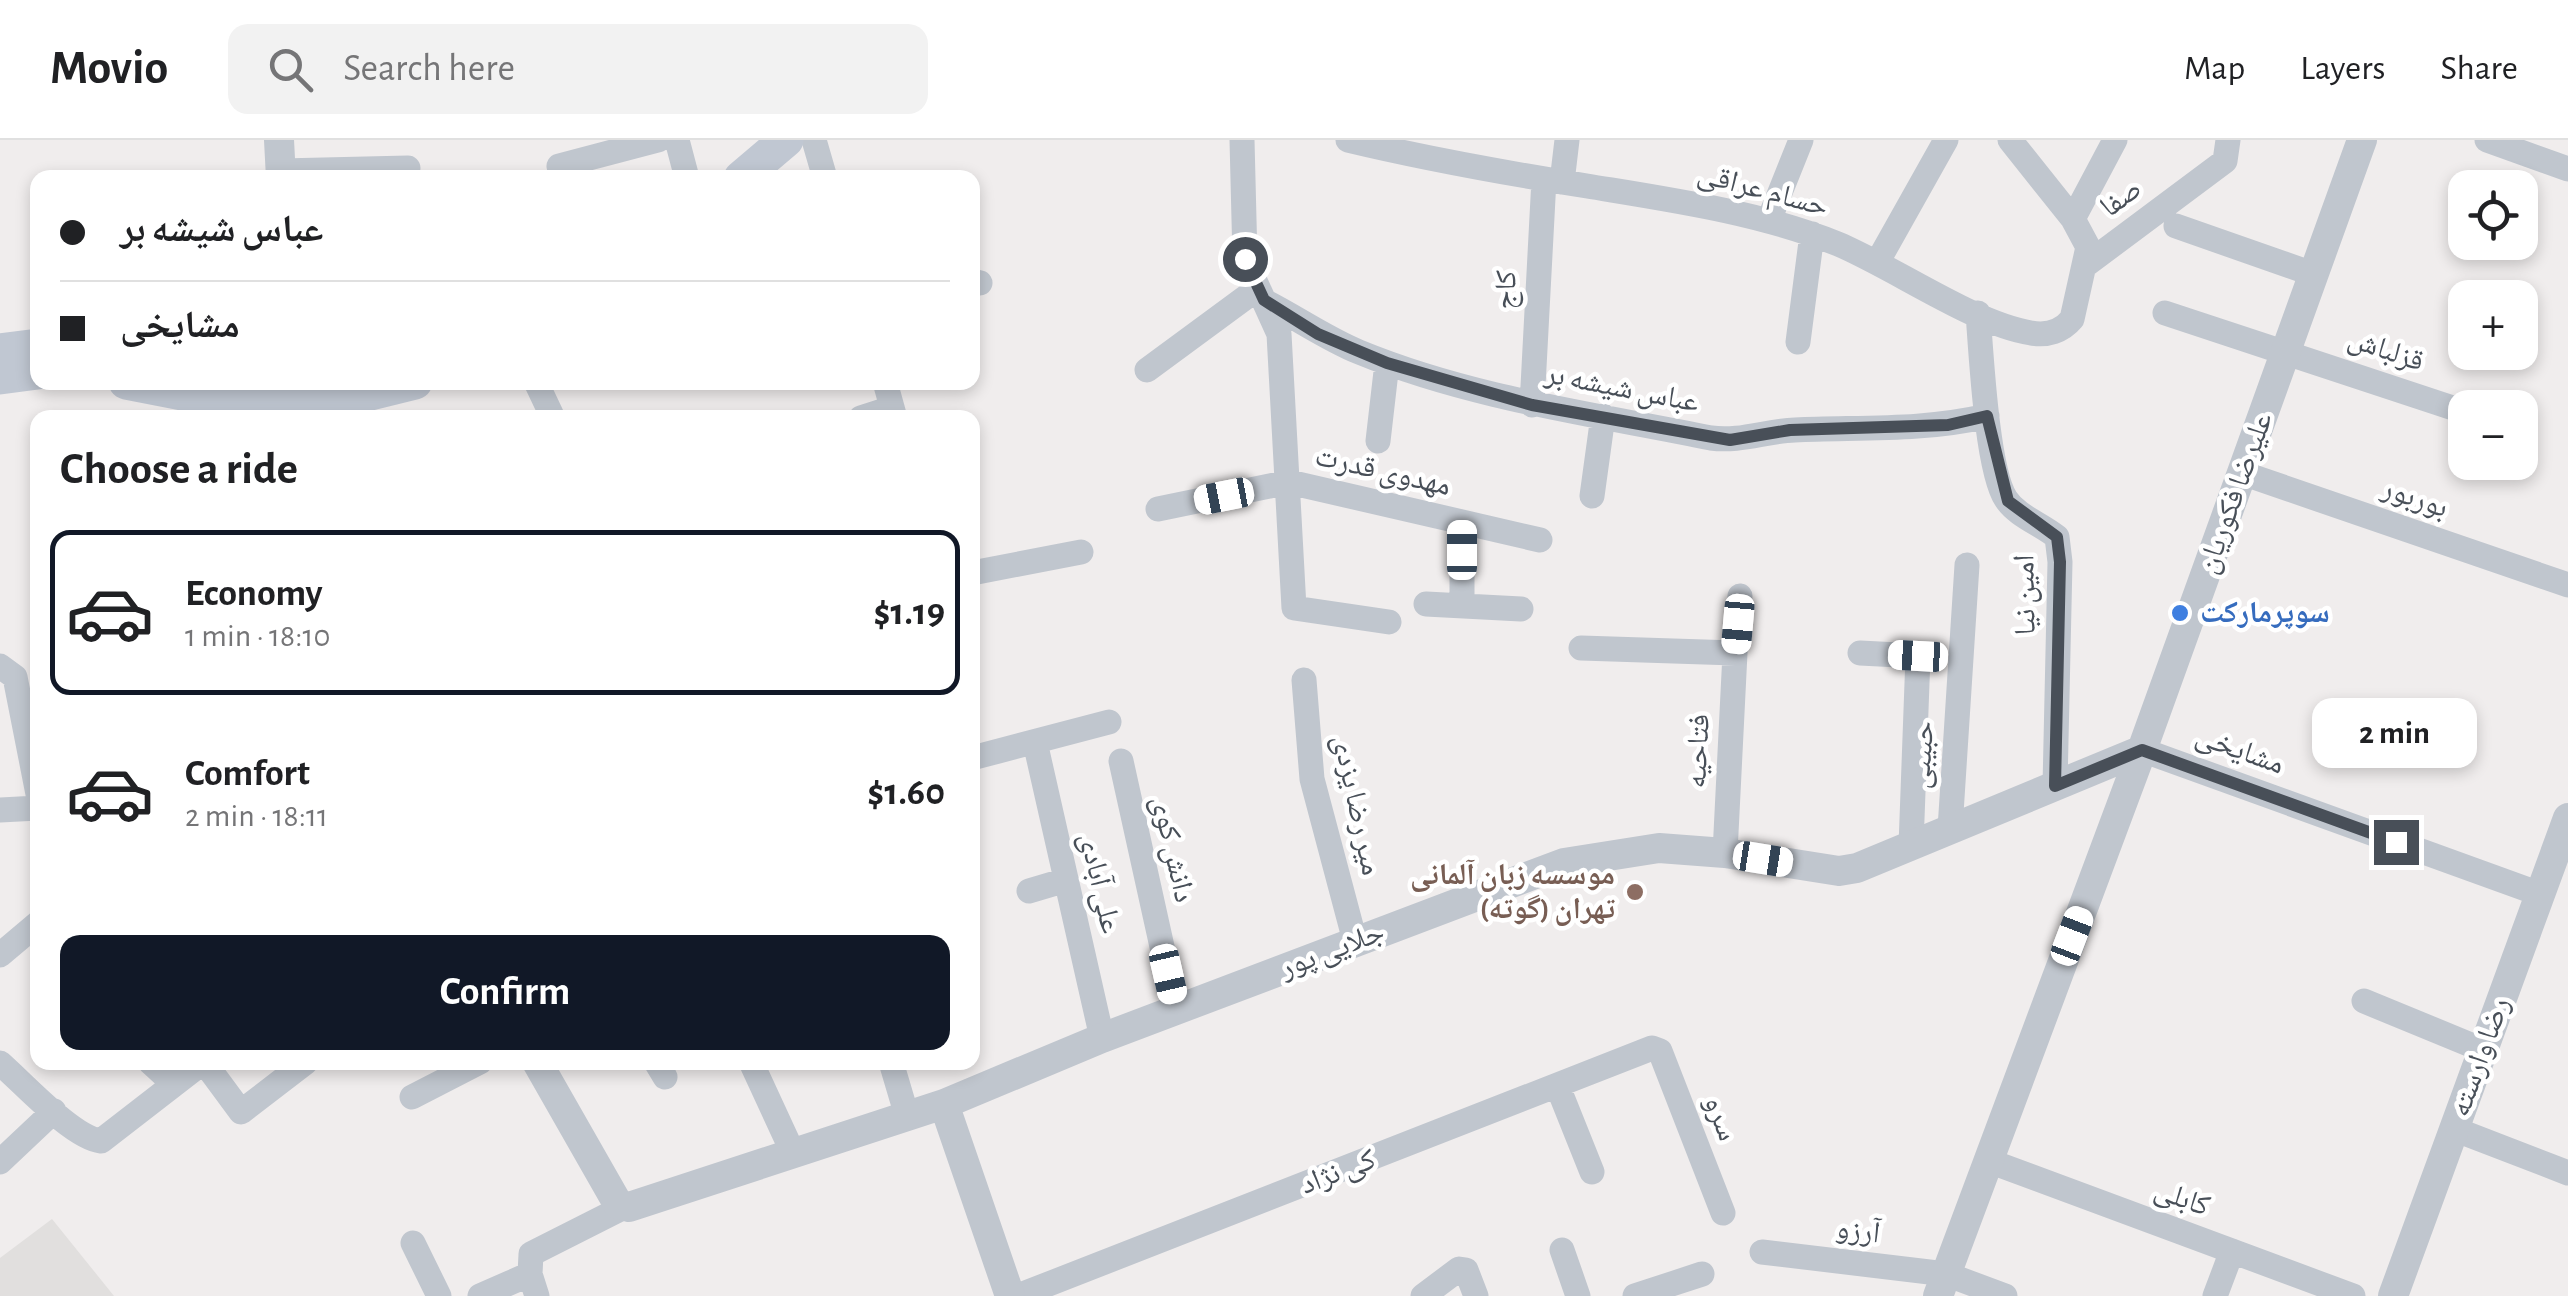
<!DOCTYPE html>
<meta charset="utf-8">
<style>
body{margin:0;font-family:"Alegreya Sans","Noto Naskh Arabic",sans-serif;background:#f2f2f2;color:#202124;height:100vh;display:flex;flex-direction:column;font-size:38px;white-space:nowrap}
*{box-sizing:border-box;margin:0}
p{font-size:32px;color:#757577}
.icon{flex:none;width:55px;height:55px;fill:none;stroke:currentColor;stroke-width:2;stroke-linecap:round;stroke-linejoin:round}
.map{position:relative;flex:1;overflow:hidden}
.side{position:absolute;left:30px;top:270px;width:950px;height:660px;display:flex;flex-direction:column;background:#fff;border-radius:20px;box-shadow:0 5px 15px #0003}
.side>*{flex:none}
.banner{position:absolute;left:30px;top:30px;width:950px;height:220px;border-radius:20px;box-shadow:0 5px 15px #0003;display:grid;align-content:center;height:220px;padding:0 30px;background:#fff}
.fabs{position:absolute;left:2448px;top:30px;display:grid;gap:20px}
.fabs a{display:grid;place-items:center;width:90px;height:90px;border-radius:20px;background:#fff;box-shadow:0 5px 15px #0003;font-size:50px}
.end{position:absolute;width:45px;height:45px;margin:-22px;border:12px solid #484f58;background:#fff;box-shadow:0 0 0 5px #fff}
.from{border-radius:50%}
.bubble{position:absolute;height:70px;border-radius:20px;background:#fff;box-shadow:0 5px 15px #0003;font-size:32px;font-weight:600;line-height:70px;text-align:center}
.car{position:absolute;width:30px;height:60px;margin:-30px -15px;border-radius:12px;box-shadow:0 0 8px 2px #0007;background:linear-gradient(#fff 24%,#345 0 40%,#fff 0 76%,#345 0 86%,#fff 0)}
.banner b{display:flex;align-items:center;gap:35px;height:95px;font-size:38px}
.banner b+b{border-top:2px solid #e0e0e0}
.banner i{width:25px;height:25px;background:#202124}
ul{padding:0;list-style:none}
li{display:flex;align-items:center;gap:30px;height:165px;margin:0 20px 15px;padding:0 10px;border:5px solid transparent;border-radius:20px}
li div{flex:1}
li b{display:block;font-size:38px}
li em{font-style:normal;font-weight:600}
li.current{border-color:#111827}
li>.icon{width:90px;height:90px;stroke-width:1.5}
h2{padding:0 30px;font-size:45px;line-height:120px}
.button{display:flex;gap:20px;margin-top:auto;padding:20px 30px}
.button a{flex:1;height:115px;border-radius:20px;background:#111827;color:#fff;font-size:40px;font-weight:600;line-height:115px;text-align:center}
header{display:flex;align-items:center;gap:60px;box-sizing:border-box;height:140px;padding:0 50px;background:#fff;border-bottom:2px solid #e0e0e0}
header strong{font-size:48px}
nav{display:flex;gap:55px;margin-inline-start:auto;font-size:35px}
.search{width:700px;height:90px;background:#f2f2f2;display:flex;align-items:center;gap:25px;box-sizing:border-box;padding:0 35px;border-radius:20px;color:#757577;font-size:38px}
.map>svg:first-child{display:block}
.education{fill:#e1dfde}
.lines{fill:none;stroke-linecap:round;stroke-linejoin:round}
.minor{stroke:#c0c6ce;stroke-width:25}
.tertiary{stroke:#c0c6ce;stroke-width:30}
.secondary{stroke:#c0c7d2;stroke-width:35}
.route{stroke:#484f58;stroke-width:12}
.shop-dot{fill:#3f7fe0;stroke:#fff;stroke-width:4}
.education-dot{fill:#8d6e63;stroke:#fff;stroke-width:4}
.labels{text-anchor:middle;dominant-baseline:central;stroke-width:9;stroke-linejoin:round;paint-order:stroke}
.street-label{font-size:30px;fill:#484f58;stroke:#fff}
.shop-label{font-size:30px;font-weight:bold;fill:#366cbe;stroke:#fff;text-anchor:start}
.education-label{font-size:30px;font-weight:bold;fill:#785e54;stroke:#fff;text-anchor:end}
</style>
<header>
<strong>Movio</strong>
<div class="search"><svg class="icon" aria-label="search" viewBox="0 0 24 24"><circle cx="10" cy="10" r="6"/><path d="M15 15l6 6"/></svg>Search here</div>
<nav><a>Map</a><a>Layers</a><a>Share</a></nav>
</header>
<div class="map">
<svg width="2568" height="1156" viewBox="0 0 2568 1156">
<rect width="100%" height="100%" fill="#f0eded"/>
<!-- education -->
<path class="education" d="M52,1079L114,1156H0V1118Z"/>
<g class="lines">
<!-- minor -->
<path class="minor" d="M677,0L687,38
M814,0L825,38
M1242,0L1245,119L1279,194L1294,468L1389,482
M1348,0C1427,19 1506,33 1587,46C1672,60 1758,72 1838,104C1895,128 1974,184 2031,193C2047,196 2062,191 2072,179L2088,107L2073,79L2010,0
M2487,0L2568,29
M559,26L658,0
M281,31L408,28
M1562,42L1567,0
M2073,79L2115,0
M1769,80L1801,0
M2176,86L2313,134
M1878,121L1946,0
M2087,124L2225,21L2228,0
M972,141L980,143
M1264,161C1296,177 1325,198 1359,212C1471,258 1593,274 1711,298C1740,302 1766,291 1795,290C1859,287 1924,291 1987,276
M1978,173C1981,212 1987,331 2006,359C2017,376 2041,384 2057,397L2060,422L2055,646
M2165,173L2465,272
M1798,202L1812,94
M1147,230L1257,149
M536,242L553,278
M885,242L895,278
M1532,265L1544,39
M861,278L892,268
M1378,301L1387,223
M2242,333L2568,445
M1592,356L1603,276
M1158,369L1289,342L1540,400
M972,433L1081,412
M1426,464L1521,469
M1462,466V382
M1581,508L1735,513L1740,456
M1860,513L1918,516L1911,706
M0,526L15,537L38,654
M1304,540L1312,639L1355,801
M1035,602L1102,898
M2142,610L2540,754
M972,618L1109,582
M1121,621L1176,870
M0,670L38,668
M1950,689L1967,425
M1725,713L1735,513
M1029,751L1066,740
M0,815L38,783
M2364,861L2483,910
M150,922L174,944
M656,922L665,937
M751,922L793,1013
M891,922L907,976
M0,923C23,943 73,998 101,1001L194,929L202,926L210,930L241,972L306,922
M1558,947L1592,1032
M412,957L480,922
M2454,989L2568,1033
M1989,1021L2353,1156
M0,1022L54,971
M413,1103L439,1156
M1562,1110L1578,1156
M1762,1112L1946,1134L2005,1156
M480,1156L530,1134
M537,1156L530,1134L531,1114L624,1067
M1018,1156L1652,908L1660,911L1723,1073
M1423,1156L1459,1129L1466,1130L1476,1156
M1635,1156L1702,1134
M2215,1156L2232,1111"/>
<!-- tertiary -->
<path class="tertiary" d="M279,0L281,38
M537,922L618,1064L629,1067L944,964L1102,898L1564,723L1659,708L1725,713L1839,731L1857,728L2142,610
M944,964L1010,1156
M1938,1156L2142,610L2362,0
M2393,1156L2568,678"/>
<!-- secondary -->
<path class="secondary" d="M741,38L786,0
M0,211L38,206
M0,237L38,232
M126,242L264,269L318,266L415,242
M246,243L305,242"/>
</g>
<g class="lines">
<!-- route -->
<path class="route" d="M1245,119L1264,160L1318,194L1387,223L1532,265L1730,300L1790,290L1948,285L1987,276L2008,361L2057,397L2060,422L2055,646L2142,610L2396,702"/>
</g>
<!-- markers -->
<circle class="shop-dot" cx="2180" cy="473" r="10"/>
<circle class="education-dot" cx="1635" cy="752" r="10"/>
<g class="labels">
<!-- street labels -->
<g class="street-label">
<text transform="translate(1763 50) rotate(15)">حسام عراقی</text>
<text transform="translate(2121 58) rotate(-37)">صفا</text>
<text transform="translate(1506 150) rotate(-87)">کاج</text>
<text transform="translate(2386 210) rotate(19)">قزلباش</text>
<text transform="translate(1622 248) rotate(11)">عباس شیشه بر</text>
<text transform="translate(1383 331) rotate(13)">مهدوی قدرت</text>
<text transform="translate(2235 353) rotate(-70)">علیرضا فکوریان</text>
<text transform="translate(2415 358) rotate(19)">بوربور</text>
<text transform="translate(2025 455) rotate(-91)">امین نیا</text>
<text transform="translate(2240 610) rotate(20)">مشایخی</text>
<text transform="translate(1698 611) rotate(-87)">فتاحیه</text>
<text transform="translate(1922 615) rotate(-86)">حبیبی</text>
<text transform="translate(1357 665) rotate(78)">میر رضا یزدی</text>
<text transform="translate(1173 709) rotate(77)">دانش کوی</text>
<text transform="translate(1100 743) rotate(77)">علی آبادی</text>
<text transform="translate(1332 810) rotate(-21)">جلایی پور</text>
<text transform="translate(2480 917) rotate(-70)">رضا وارسته</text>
<text transform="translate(1721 978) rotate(69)">سرو</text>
<text transform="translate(1338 1032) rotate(-21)">کی نژاد</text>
<text transform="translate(2182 1058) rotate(20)">کابلی</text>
<text transform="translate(1858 1091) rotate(7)">آرزو</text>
</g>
<!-- shop labels -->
<g class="shop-label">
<text x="2200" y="473">سوپرمارکت</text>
</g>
<!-- education labels -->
<g class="education-label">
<text x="1615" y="735">موسسه زبان آلمانی<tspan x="1615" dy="34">تهران (گوته)</tspan></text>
</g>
</g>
</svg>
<div class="fabs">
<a><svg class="icon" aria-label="locate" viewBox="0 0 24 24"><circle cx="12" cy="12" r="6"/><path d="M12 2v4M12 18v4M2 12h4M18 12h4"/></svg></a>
<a>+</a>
<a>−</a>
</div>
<i class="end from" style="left:1245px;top:119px"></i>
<i class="end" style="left:2396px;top:702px"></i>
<div class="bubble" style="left:2312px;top:558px;width:165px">2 min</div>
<i class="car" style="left:1224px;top:356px;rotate:259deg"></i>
<i class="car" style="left:1462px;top:410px;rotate:0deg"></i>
<i class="car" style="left:1738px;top:484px;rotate:185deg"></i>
<i class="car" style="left:1918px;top:516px;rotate:273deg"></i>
<i class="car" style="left:1763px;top:719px;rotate:99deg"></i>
<i class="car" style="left:2072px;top:796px;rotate:21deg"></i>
<i class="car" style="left:1168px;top:834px;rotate:167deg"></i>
<div class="banner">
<b><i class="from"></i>عباس شیشه بر</b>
<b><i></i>مشایخی</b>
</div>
<section class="side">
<h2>Choose a ride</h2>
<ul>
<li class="current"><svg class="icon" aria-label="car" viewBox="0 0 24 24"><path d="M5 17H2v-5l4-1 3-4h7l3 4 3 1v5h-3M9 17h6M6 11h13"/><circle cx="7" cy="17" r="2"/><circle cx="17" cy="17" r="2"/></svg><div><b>Economy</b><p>1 min · 18:10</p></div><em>$1.19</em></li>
<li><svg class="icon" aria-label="car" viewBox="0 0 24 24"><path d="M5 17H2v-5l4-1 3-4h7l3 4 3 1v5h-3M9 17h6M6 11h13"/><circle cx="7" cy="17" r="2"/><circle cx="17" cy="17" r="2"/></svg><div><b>Comfort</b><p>2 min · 18:11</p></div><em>$1.60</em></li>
</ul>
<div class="button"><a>Confirm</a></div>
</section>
</div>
